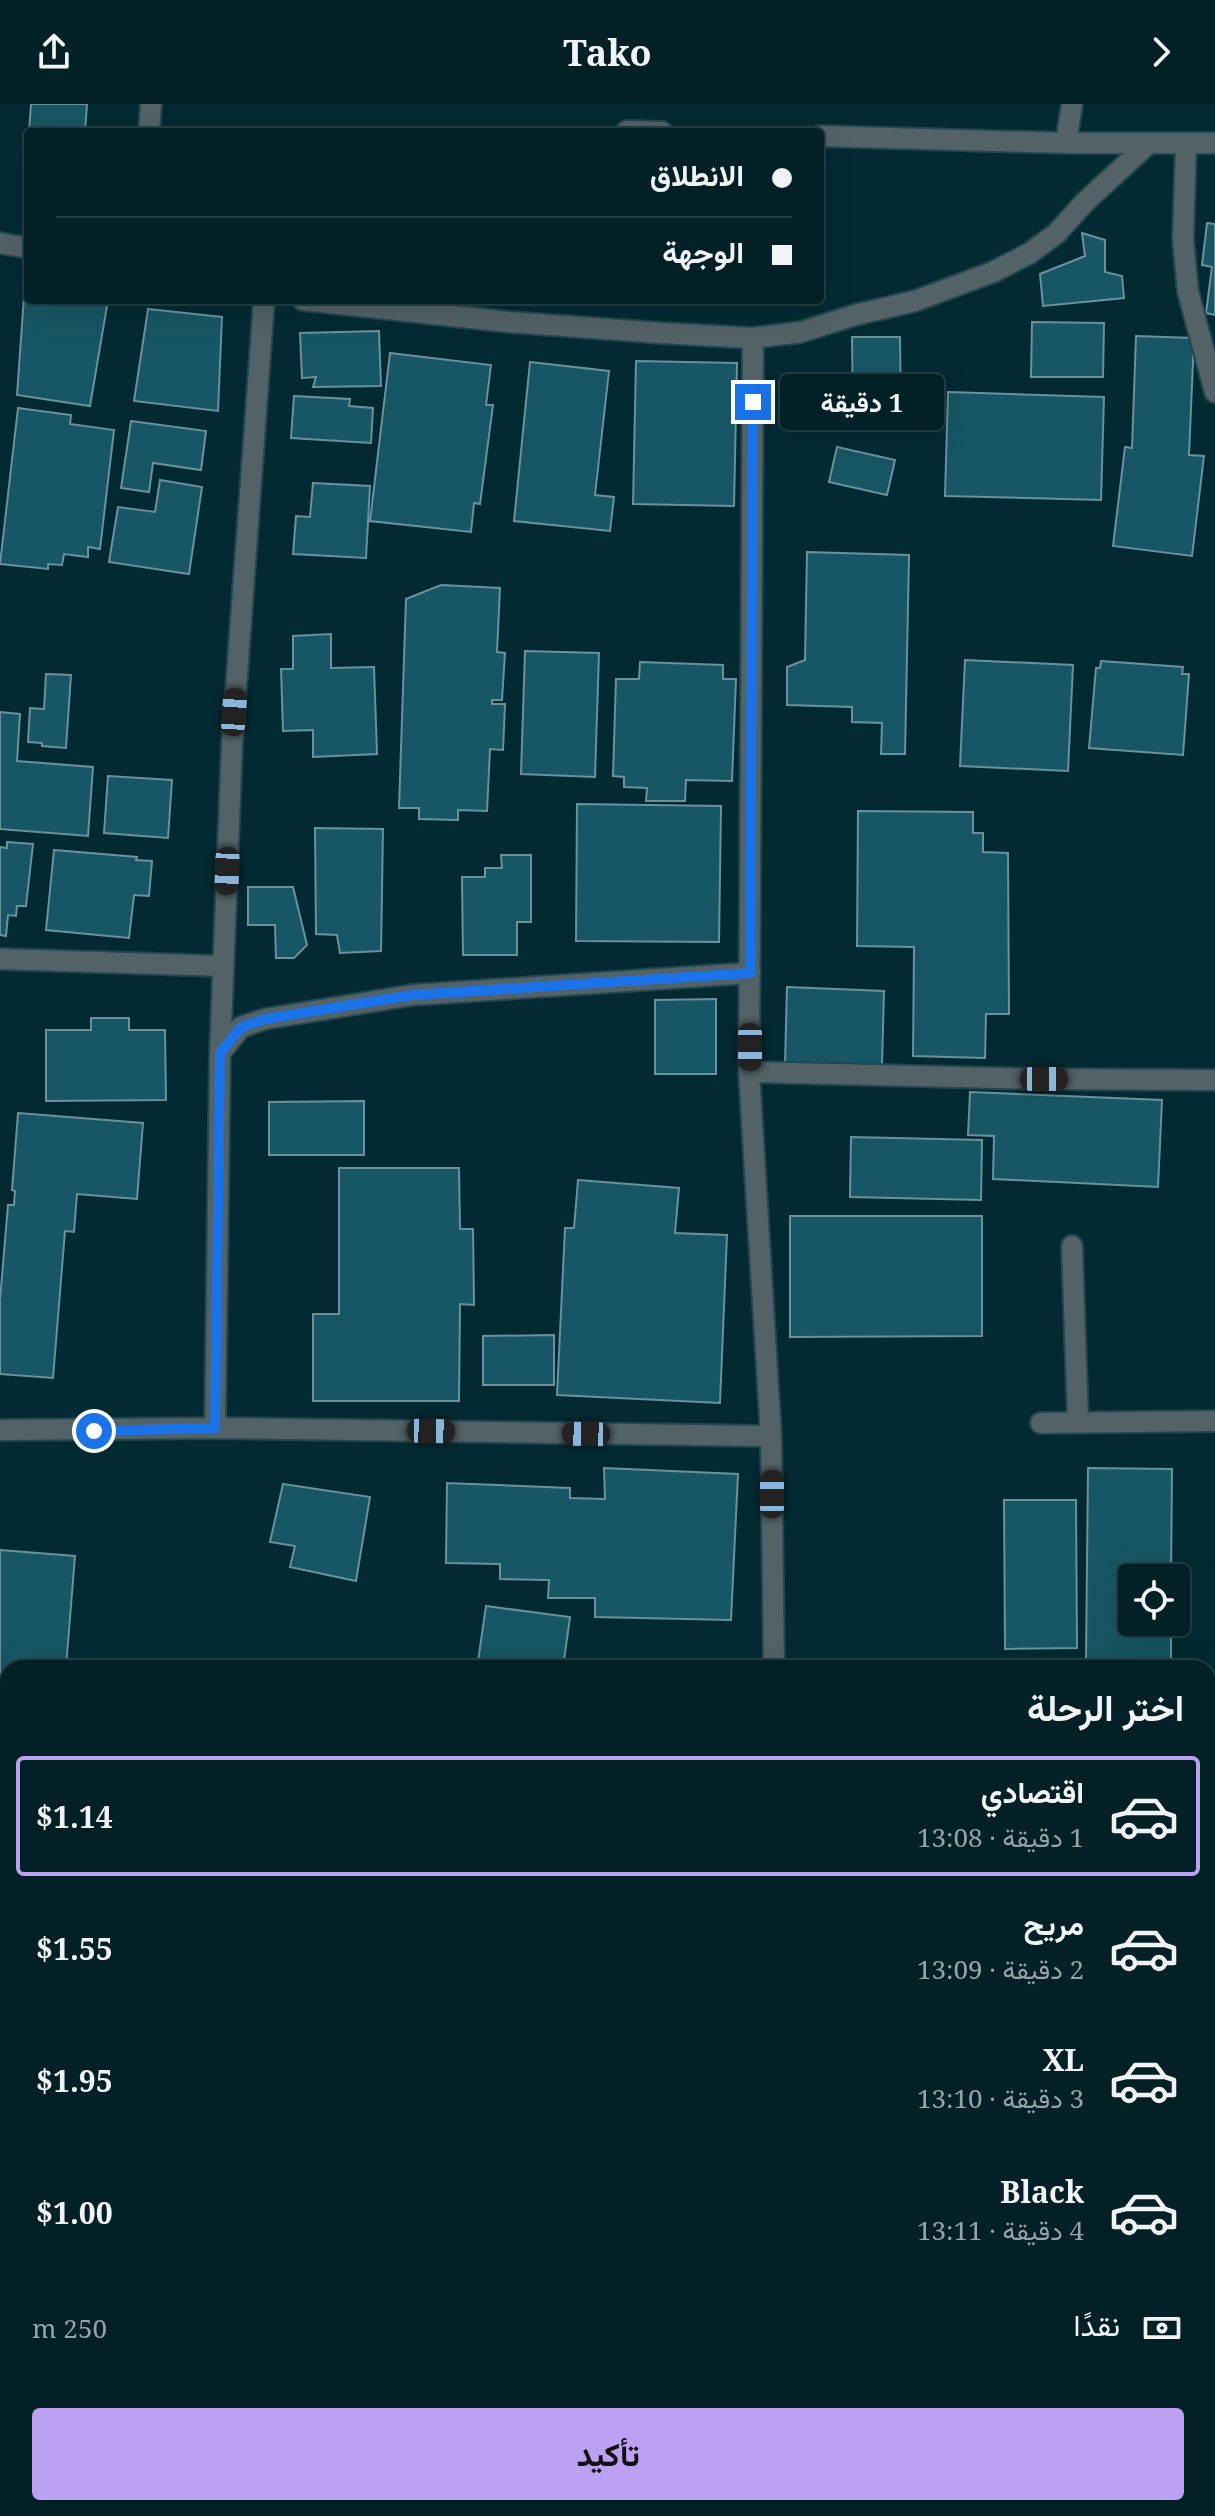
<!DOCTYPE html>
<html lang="ar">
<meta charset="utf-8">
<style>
body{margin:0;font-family:"Noto Serif",Vazirmatn,serif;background:#0c282e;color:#f1f3f6;direction:rtl;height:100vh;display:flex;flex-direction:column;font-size:30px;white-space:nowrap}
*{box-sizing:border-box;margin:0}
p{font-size:26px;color:#96a3a7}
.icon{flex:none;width:44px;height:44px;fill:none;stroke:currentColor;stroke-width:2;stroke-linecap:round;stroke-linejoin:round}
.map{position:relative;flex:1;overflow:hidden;direction:ltr}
.panel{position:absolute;left:0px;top:1556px;width:1216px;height:856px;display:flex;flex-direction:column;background:#022026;border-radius:24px 24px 0 0;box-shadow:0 8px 32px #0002,0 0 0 2px #233e43;direction:rtl}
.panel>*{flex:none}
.top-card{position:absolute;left:24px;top:24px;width:800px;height:176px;border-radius:8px;box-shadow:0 8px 32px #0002,0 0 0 2px #233e43;direction:rtl;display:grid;align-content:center;height:176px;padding:0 32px;background:#022026}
.buttons{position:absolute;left:1118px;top:1460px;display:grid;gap:16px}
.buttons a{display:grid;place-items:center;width:72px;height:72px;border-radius:8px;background:#022026;box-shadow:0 8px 32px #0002,0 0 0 2px #233e43;font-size:40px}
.end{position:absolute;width:36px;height:36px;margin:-18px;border:10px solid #1a73e8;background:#fff;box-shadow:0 0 0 4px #fff}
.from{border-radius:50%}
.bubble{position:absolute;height:56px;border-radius:8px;background:#022026;box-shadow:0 8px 32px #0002,0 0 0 2px #233e43;font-size:26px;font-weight:700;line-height:56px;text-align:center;direction:rtl}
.car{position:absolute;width:24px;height:48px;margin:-24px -12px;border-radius:10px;box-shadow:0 0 6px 2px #0007;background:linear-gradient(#222 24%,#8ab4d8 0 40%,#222 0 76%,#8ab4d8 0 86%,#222 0)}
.top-card b{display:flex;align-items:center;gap:28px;height:76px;font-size:30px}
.top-card b+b{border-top:2px solid #233e43}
.top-card i{width:20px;height:20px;background:#f1f3f6}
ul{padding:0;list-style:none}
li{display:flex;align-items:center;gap:24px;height:120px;margin:0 16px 12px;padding:0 16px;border:4px solid transparent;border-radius:8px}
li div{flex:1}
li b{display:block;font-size:30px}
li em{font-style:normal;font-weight:700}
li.selected{border-color:#bca0f2}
li>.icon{width:72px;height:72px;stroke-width:1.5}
h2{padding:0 32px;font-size:36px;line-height:96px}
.pay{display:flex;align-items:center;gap:20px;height:88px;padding:0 32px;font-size:30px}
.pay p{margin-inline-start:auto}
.action{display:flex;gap:16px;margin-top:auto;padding:16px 32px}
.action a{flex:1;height:92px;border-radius:8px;background:#bca0f2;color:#111;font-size:32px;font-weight:700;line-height:92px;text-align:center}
header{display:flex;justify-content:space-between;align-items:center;height:104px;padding:0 32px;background:#022026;font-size:36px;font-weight:700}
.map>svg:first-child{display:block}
.built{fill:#043742}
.building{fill:#175664;stroke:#6b919b;stroke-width:2}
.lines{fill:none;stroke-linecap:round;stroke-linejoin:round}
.lane-casing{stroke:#23474f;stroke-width:24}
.street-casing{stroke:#23474f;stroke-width:24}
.lane{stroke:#536266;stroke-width:20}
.street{stroke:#536266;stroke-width:20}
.route{stroke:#1a73e8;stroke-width:10}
</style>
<header><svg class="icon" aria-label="forward" viewBox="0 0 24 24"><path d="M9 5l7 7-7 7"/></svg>Tako<svg class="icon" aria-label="share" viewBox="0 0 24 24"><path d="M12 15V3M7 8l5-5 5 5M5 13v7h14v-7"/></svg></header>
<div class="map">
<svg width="1215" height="2412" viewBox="0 0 1215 2412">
<rect width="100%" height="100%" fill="#032a33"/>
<!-- built -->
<path class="built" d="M1208,1872H1215V2412H995L994,2404H1208Z"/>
<!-- building -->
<path class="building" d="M31,0H87L85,28H29Z
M1207,119L1215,120V211L1206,209L1212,163L1202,161Z
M1082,129L1105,136V168L1122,172L1124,194L1043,202L1040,170L1085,152Z
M27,150L28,196H108L90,302L17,291Z
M726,196H775L774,201L725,200Z
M148,205L222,213L218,307L134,297Z
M1032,218L1104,219L1103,273H1031Z
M379,227L381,282L313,283L316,273L302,274L300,229Z
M1136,232L1194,234L1189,351L1204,352L1192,452L1113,442L1125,343L1132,344Z
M852,233H900L901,308H853Z
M390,249L491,261L486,301H493L480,400L474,399L471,428L370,417Z
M636,257L737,259L734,402L633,400Z
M530,258L609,267L595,391L614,393L610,427L514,417Z
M948,288L1104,293L1101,396L945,392Z
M294,292L350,295L349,302L373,304L371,339L291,334Z
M18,304L71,311L70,320L114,326L100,445L88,443V453L64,450L62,461L48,460V465L0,460Z
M131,317L206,327L201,366L153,359L149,388L121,384Z
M837,343L895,356L887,391L829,378Z
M160,376L202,383L189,470L109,458L118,403L155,408Z
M313,379L370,382L366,454L293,450L296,412L310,413Z
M807,448L909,451L905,650H881L882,619L852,618V603L787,601V563L805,556Z
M441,481L500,484L497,548L505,549L502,596H492V600H505L503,646L490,645L487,707L458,706V716L419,715V704H399L406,495Z
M331,530V564L374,563L377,650L313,653V626L283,627L281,565H293V532Z
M525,547L599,549L595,673L521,670Z
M965,556L1073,561L1068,667L960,662Z
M1101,557L1183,563L1182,570H1189L1183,651L1089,644L1096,564H1100Z
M640,558L723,561V575H736L732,677L686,676L685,697H646L647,684L624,683V673L613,672L616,575H639Z
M46,570L71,571L66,644L42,642V639L28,638L30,604L44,605Z
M0,608L20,610L17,657L93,663L88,732L0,725Z
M108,672L172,676L168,734L104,729Z
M577,700L721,702L719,838L576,837Z
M858,707L973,708V729H983V748L1008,749L1009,910H986L985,954L913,952L914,843L857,842Z
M315,724L383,725L381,847L340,849L337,831L316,830Z
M7,738L33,740L26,802H17L16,812L8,811L6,832L0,831V743L7,744Z
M54,746L137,753L136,756L152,757L149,792L134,791L129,834L46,826Z
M501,751H531V818H517V851H463L462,773H485V764H502Z
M248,783H293L307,841L294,854H276L275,821H248Z
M787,883L884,887L882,962L785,959Z
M716,895V970H655V896Z
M91,914H129V926H165L166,996L46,997V926H91Z
M970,988L1162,996L1158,1083L993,1075L994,1032L968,1031Z
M364,997V1051H269V998Z
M18,1009L143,1019L137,1095L77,1090L74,1128L65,1127L53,1274L0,1270V1196L8,1101H14L15,1087L12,1086Z
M851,1033L982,1036L981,1096L850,1093Z
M339,1064H459L460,1125H473L474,1201L460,1200L459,1297H313V1210H339Z
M578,1076L679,1084L675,1129L727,1131L720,1299L557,1291L565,1124H574Z
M790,1112H982V1232L790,1233Z
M554,1231V1281H483V1232Z
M604,1364L738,1370L731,1516L595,1513V1494H548L549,1476L500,1475V1460L446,1459L447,1379L570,1384V1394L605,1395Z
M1088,1364L1172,1365L1171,1474H1132V1518H1171V1558L1086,1557Z
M283,1380L370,1393L356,1477L290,1463L295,1442L270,1438Z
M1004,1396H1076L1077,1544L1005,1545Z
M0,1446L75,1452L66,1563L76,1564H8V1620L0,1619Z
M486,1502L570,1513L563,1564H477Z
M0,1636L8,1637V1760L3,1759L4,1712H0Z
M0,1853H8V2059H0Z
M1213,1953H1215V2115H1214Z
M1208,2140H1215V2233H1208Z
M0,2206H6L4,2296H0Z
M0,2320H8V2404H51V2412H0Z
M380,2404L379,2412L258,2405V2404Z
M1115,2404H1161V2412H1115Z
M169,2407L242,2411L169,2412Z"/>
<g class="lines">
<defs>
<path id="lane" d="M1072,1142L1078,1318
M603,2404L604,2412"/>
<path id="street" d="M627,27L662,28
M149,28L151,0
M820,32L1066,39H1215
M1066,39L1072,0
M1186,39L1183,135L1188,188L1215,288
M0,139L28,144
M303,196L509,218L662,229L753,234L801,228L855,211L915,197L993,168L1030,149L1056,130L1085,98L1149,39
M753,234L749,968L771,1332L774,1564
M0,855L223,862
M220,949L232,640L264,196
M749,968L1044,975L1215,976
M1041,1319L1215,1317
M215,1324L771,1332
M0,1326L215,1324L220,949L241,923L265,915L412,891L750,869
M0,1788H8
M1208,1792H1215"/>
</defs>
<!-- lane casing -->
<use href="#lane" class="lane-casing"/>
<!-- street casing -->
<use href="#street" class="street-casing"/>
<!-- lane -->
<use href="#lane" class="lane"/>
<!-- street -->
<use href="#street" class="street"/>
</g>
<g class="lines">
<!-- route -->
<path class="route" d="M94,1327L215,1324L220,949L241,923L265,915L412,891L750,869L753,298"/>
</g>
</svg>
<div class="buttons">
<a><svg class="icon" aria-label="locate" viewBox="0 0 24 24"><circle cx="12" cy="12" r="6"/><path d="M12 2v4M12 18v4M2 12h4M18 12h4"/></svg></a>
</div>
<i class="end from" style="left:94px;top:1327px"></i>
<i class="end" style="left:753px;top:298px"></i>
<div class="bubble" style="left:780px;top:270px;width:164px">1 دقيقة</div>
<i class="car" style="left:234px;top:608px;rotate:4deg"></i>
<i class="car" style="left:227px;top:767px;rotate:182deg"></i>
<i class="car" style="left:750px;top:943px;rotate:180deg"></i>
<i class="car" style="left:1044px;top:975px;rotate:90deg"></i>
<i class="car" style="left:431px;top:1327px;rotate:91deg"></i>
<i class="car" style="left:586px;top:1330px;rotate:271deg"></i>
<i class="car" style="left:772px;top:1390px;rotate:0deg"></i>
<div class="top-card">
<b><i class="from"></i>الانطلاق</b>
<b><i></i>الوجهة</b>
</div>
<section class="panel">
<h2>اختر الرحلة</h2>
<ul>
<li class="selected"><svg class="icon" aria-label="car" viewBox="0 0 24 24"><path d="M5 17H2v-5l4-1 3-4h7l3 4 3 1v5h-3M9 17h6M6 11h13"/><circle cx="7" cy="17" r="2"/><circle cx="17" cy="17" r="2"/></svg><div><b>اقتصادي</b><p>1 دقيقة · 13:08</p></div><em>$1.14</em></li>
<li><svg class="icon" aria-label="car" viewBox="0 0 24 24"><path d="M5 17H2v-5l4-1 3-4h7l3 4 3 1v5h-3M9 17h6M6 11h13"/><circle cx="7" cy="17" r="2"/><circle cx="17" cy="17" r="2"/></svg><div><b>مريح</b><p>2 دقيقة · 13:09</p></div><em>$1.55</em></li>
<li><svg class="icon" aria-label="car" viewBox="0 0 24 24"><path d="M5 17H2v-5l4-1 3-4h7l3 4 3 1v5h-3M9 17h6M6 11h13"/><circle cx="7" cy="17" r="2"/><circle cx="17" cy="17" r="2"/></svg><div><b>XL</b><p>3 دقيقة · 13:10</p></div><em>$1.95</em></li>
<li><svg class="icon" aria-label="car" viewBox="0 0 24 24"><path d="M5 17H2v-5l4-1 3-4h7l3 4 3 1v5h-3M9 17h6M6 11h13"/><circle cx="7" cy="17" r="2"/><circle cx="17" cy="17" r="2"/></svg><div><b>Black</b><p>4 دقيقة · 13:11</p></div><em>$1.00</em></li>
</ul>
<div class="pay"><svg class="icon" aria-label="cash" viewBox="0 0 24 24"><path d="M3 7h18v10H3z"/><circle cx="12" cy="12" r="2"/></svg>نقدًا<p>250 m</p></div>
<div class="action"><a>تأكيد</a></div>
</section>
</div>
